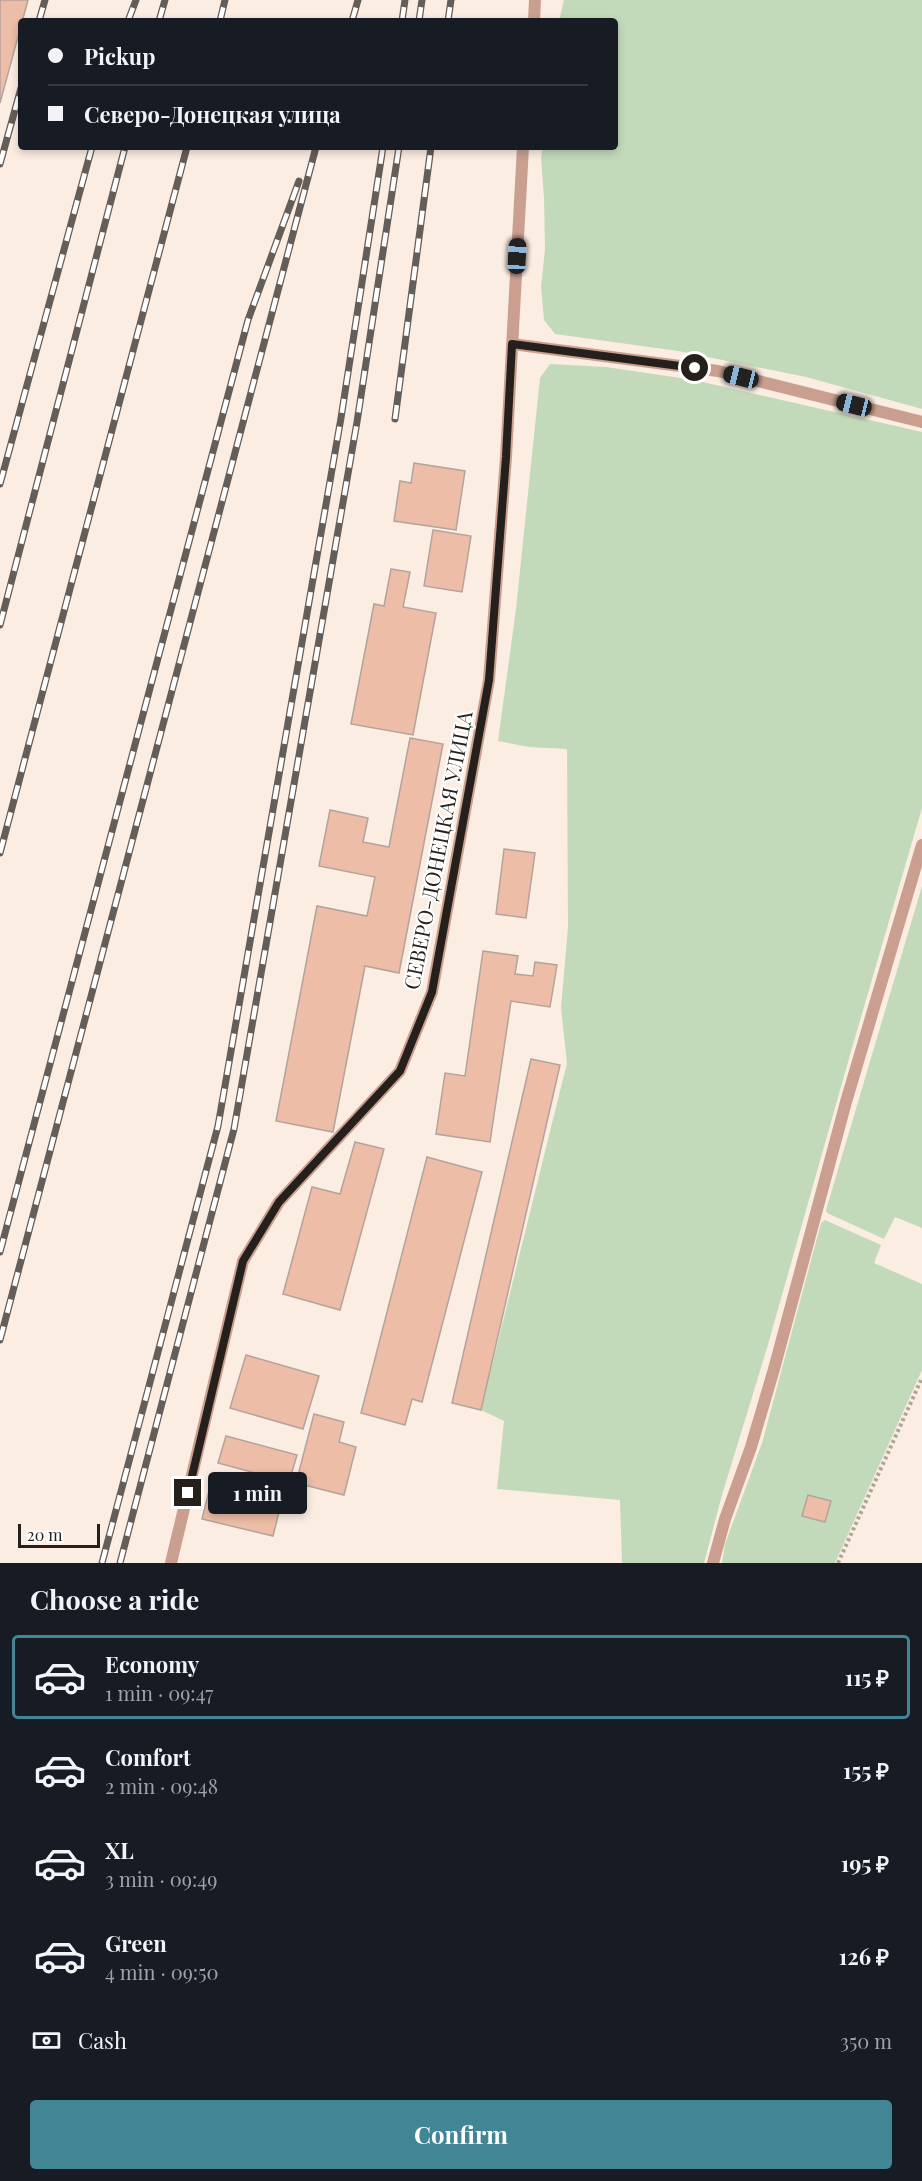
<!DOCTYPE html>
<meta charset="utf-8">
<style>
body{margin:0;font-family:"Playfair Display",serif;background:#20242c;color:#f1f3f6;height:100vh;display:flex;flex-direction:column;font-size:22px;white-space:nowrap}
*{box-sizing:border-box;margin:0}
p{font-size:20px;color:#9ea1a6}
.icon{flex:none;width:33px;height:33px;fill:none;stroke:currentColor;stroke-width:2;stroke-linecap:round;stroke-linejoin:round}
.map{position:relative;height:1563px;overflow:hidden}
.sheet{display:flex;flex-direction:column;background:#171b24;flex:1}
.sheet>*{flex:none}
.hud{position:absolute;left:18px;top:18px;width:600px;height:132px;border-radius:6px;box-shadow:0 3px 9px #0003;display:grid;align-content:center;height:132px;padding:0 30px;background:#171b24}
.scale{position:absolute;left:18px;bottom:15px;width:82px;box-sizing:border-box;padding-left:6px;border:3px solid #25201c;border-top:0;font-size:16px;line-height:21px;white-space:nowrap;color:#25201c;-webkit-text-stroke:4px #fff;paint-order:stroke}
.end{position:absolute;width:27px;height:27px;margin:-14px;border:8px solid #25201c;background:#fff;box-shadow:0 0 0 3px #fff}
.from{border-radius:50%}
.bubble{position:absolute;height:42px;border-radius:6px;background:#171b24;box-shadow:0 3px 9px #0003;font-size:20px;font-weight:700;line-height:42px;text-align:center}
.car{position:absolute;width:18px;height:36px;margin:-18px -9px;border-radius:8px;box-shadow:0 0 4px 2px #0007;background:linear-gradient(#222 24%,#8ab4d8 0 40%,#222 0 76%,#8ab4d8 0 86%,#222 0)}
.hud b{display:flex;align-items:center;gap:21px;height:57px;font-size:22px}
.hud b+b{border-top:2px solid #363941}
.hud i{width:15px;height:15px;background:#f1f3f6}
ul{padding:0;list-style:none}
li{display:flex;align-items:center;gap:18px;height:84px;margin:0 12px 9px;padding:0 18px;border:3px solid transparent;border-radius:6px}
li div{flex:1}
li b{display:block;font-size:22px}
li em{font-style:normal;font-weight:700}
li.selected{border-color:#428595}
li>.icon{width:54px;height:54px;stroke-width:1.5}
h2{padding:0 30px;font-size:27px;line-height:72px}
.pay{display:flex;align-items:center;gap:15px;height:66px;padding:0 30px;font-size:22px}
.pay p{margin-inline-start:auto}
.cta{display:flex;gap:12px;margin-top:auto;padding:12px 30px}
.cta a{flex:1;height:69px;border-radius:6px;background:#428595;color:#fff;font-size:24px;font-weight:700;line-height:69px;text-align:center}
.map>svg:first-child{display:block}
.green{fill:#c3daba;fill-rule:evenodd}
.building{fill:#edbda7;stroke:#b3a39c;stroke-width:1.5}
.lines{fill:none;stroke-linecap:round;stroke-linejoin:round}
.path{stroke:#afa49c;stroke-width:4;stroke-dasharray:3 3;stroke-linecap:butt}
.service{stroke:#ca9f90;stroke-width:12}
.rail-casing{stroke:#655d57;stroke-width:7}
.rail{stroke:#fff;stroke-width:4.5;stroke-dasharray:14;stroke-linecap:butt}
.route{stroke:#25201c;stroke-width:8}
.labels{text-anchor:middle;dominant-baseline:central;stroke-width:4.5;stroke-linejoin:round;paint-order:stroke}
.street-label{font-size:21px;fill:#25201c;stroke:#fff}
</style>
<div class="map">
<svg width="922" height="1563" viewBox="0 0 922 1563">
<rect width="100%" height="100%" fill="#fbede2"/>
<!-- green -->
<path class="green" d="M564,0H922V409L806,377L678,351L555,334L544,320L541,287L545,249L544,198L541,157L543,147H615V21H559Z
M550,364L606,367L694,380L922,432V808L850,1055L767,1348L722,1495L704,1563H622L620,1500L497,1489L504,1421L481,1410L567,1063L561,1008L568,927L567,749L529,747L498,741L516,609L540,378Z
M922,886V1228L895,1217L884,1239L827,1213L826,1210Z
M825,1220L881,1245L874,1263L922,1284V1370L835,1563H722L725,1544L762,1443L821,1223ZM808,1495L830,1501L825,1522L802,1516Z"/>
<!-- building -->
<path class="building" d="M0,0H28L0,103Z
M414,463L465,471L456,530L394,521L400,481L411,483Z
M433,530L471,536L462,592L424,586Z
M391,569L410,572L403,607L436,613L413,735L351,724L374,604L384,606Z
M410,738L443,744L399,973L365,966L333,1132L276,1121L317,906L367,916L375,877L319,866L330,810L368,818L363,842L389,847Z
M504,849L535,853L526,918L496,914Z
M483,951L518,956L515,974L533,976L535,962L557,965L550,1007L511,1001L490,1142L436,1134L445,1073L465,1076Z
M531,1059L560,1065L481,1410L452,1403Z
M355,1142L384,1149L340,1310L283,1294L312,1187L340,1194Z
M427,1157L482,1172L422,1402L412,1399L405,1425L361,1413Z
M246,1355L319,1376L303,1429L230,1408Z
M314,1414L344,1422L339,1442L356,1447L344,1495L296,1483Z
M226,1436L297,1455L289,1482L218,1463Z
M209,1491L280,1508L273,1536L202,1519Z
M808,1495L831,1501L825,1522L802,1516Z"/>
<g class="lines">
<!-- path -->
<path class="path" d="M838,1563L922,1378"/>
<!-- service -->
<path class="service" d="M534,21L535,0
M512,344L718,371L922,422
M171,1563L243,1261L279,1202L400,1071L432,992L489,680L506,457L523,147
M713,1563L725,1519L751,1447L774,1369L846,1102L922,845"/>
<defs>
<path id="rail" d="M39,21L45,0
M128,21L136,0
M159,21L165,0
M220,21L225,0
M352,21L358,0
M402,21L405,0
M419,21L422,0
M448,21L451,0
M0,164L21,88
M395,419L431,147
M0,484L92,147
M0,625L125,147
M0,853L187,147
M0,1252L248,320L299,181
M0,1340L316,147
M102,1563L218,1126L341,418L383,147
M120,1563L234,1129L357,422L399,147"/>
</defs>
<!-- rail casing -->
<use href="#rail" class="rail-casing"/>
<!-- rail -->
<use href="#rail" class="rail"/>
</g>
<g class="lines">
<!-- route -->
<path class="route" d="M188,1493L243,1261L279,1202L400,1071L432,992L489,680L506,457L512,344L695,368"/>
</g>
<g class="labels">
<!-- street labels -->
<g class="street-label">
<text transform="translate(437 850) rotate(-79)">СЕВЕРО-ДОНЕЦКАЯ УЛИЦА</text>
</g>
</g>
</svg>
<div class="scale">20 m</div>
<i class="end from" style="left:695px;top:368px"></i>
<i class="end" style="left:188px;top:1493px"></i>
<div class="bubble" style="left:208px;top:1472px;width:99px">1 min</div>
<i class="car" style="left:517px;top:256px;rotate:3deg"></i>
<i class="car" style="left:741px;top:377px;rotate:284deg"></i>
<i class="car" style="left:854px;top:405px;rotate:284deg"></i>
<div class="hud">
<b><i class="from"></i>Pickup</b>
<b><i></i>Северо-Донецкая улица</b>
</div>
</div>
<section class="sheet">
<h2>Choose a ride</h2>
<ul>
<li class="selected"><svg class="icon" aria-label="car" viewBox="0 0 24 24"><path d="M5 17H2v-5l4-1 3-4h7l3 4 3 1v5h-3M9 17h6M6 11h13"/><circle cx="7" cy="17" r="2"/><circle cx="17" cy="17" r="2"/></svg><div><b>Economy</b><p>1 min · 09:47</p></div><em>115 ₽</em></li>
<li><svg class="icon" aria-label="car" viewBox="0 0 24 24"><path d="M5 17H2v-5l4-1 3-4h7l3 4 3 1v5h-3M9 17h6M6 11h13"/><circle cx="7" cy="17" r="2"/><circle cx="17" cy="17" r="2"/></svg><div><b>Comfort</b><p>2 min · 09:48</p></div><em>155 ₽</em></li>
<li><svg class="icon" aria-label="car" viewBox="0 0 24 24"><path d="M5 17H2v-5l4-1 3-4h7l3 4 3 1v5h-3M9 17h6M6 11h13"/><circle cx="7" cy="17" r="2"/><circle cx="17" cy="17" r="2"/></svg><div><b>XL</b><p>3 min · 09:49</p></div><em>195 ₽</em></li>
<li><svg class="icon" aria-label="car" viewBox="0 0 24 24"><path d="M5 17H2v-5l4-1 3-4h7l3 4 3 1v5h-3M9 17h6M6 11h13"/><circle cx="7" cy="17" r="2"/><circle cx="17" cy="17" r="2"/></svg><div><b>Green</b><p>4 min · 09:50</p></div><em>126 ₽</em></li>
</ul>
<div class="pay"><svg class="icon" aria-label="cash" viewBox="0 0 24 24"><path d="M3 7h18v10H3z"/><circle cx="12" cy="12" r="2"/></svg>Cash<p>350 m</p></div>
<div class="cta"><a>Confirm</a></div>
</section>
